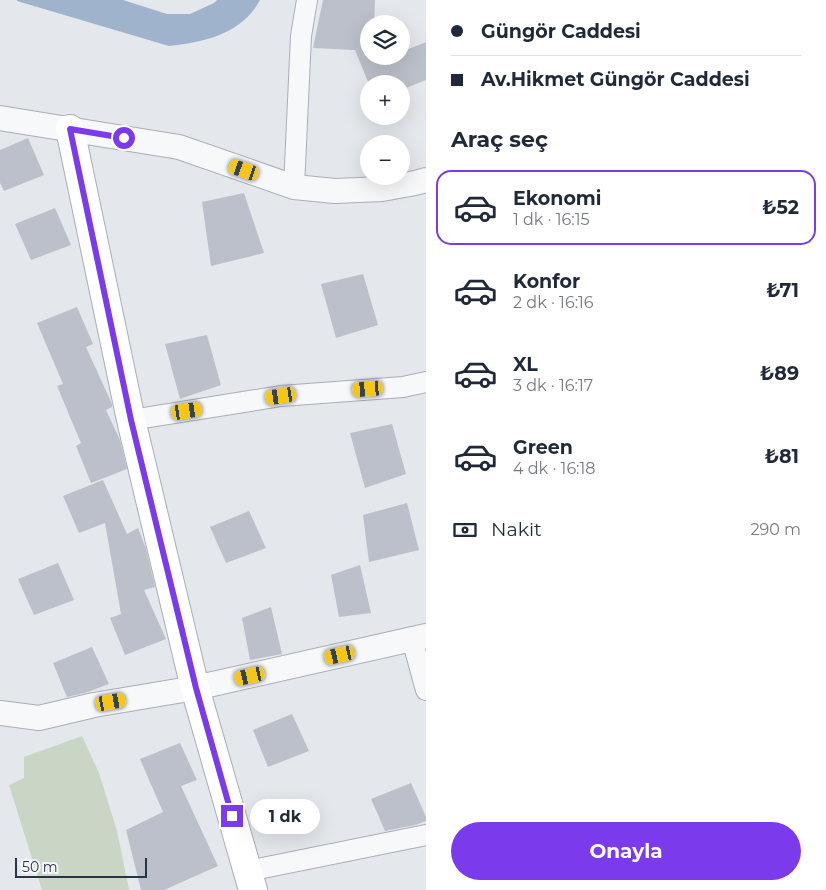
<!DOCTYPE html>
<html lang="tr">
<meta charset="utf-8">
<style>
body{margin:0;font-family:Montserrat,sans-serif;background:#f6f6f7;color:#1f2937;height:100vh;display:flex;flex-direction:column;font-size:19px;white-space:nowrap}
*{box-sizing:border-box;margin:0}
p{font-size:16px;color:#747a83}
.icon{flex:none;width:28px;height:28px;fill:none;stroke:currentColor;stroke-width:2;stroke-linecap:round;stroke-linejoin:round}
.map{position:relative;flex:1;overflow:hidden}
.sheet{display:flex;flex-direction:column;background:#fff;width:400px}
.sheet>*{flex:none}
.guide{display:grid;align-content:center;height:110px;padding:0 25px;background:#fff}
.tools{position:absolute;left:360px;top:15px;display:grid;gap:10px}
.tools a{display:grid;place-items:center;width:50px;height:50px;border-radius:50%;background:#fff;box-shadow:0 5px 20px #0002;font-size:25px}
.scale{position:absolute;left:15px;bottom:12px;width:132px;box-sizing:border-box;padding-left:5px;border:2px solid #2b3445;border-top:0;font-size:14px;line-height:18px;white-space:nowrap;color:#2b3445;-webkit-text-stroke:4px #f4f6f9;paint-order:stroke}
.end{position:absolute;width:22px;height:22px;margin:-11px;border:6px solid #7c3aed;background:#fff;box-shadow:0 0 0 2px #fff}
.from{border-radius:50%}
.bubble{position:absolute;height:35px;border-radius:18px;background:#fff;box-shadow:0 5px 20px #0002;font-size:16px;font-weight:700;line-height:35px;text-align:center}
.car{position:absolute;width:15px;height:30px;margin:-15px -8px;border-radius:6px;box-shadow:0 0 4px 1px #0007;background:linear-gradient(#f5c518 24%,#345 0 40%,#f5c518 0 76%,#345 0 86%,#f5c518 0)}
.guide b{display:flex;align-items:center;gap:18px;height:48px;font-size:19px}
.guide b+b{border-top:1px solid #e0e1e3}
.guide i{width:12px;height:12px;background:#1f2937}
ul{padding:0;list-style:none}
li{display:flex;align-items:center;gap:15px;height:75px;margin:0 10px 8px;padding:0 15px;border:2px solid transparent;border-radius:15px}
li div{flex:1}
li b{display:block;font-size:19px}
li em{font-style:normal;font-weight:700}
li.current{border-color:#7c3aed}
li>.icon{width:45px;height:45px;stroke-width:1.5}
h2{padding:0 25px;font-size:22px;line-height:60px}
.pay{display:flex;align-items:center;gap:12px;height:55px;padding:0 25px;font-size:19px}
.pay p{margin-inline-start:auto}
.button{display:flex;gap:10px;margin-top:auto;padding:10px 25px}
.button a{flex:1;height:58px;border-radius:30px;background:#7c3aed;color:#fff;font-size:20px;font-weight:700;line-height:58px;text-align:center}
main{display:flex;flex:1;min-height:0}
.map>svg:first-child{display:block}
.green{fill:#c9d6c5}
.water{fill:#9fb4cc}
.building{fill:#bbc0ca}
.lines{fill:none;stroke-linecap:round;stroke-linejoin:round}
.minor-casing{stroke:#a9aeb7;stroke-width:22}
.tertiary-casing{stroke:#a9aeb7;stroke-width:26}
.secondary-casing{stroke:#a9aeb7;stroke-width:30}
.minor{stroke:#f7f8fa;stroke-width:20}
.tertiary{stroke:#f7f8fa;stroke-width:24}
.secondary{stroke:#fff;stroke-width:28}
.route{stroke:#7c3aed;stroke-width:6}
</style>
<main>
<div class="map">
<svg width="426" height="890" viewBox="0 0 426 890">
<rect width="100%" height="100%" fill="#e4e7ec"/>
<!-- green -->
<path class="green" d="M82,736L99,773L117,831L129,890H42L9,785L24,778V757Z"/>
<!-- water -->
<path class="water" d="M17,0H123L167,14H190L214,3L217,0H260C242,34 204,42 169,46L17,1Z"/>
<!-- building -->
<path class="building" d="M323,0H375L374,24H369V56H401V52L426,42V80L401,90V84H369L355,50L313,48Z
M28,138L44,175L4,191L0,183V150Z
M244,193L264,253L211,266L202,202Z
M55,208L71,245L31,260L15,224Z
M363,274L378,325L336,338L321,284Z
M77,307L93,344L86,347L112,404V407L106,410L120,440L127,469L91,483L76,446L81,443L57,386L63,384L37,323Z
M207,335L221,385L180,399L165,344Z
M392,424L406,474L365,488L350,433Z
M103,480L127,534L138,528L146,549L155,587L144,590L166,639L125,655L110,618L121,614L105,523L79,533L63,496Z
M407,503L419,550L369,562L363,515Z
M249,511L266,548L226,563L210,527Z
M58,563L74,600L34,615L18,579Z
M360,565L371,613L339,617L331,575Z
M271,607L282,654L250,660L242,618Z
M92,647L109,684L85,693L67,697L53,663Z
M292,714L309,751L268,767L253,730Z
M180,743L197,780L181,786L218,866L164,890H141L126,830L163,812L140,759Z
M411,783L426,817V821L415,825L385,831L371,799Z"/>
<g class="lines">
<defs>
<path id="minor" d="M294,187L301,36L307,0
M131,420L281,396L403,387L426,382
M412,639L426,690
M248,871L426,835"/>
<path id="tertiary" d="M0,118L179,147L294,187L335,191L382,189L415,183L426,180
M0,713L39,718L94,705L195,688L426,636"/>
<path id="secondary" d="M70,129L131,420L195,688L253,890"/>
</defs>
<!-- minor casing -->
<use href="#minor" class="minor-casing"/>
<!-- tertiary casing -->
<use href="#tertiary" class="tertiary-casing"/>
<!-- secondary casing -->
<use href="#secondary" class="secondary-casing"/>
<!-- minor -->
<use href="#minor" class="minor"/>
<!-- tertiary -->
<use href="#tertiary" class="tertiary"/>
<!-- secondary -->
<use href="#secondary" class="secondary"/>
</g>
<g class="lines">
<!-- route -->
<path class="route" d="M124,138L70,129L131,420L196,688L232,816"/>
</g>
</svg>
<div class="tools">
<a><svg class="icon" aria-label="layers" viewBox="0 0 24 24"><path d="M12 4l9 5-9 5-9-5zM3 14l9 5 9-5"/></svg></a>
<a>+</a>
<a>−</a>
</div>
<div class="scale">50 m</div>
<i class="end from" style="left:124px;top:138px"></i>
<i class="end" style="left:232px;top:816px"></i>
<div class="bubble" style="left:250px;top:799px;width:70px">1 dk</div>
<i class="car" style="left:244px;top:170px;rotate:289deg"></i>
<i class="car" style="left:368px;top:389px;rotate:266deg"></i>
<i class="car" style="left:281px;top:396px;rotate:261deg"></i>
<i class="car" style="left:187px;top:411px;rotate:81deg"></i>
<i class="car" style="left:340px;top:655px;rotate:257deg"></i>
<i class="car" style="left:250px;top:676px;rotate:257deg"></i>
<i class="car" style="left:111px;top:702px;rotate:80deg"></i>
</div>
<section class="sheet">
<div class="guide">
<b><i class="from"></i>Güngör Caddesi</b>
<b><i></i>Av.Hikmet Güngör Caddesi</b>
</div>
<h2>Araç seç</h2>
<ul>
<li class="current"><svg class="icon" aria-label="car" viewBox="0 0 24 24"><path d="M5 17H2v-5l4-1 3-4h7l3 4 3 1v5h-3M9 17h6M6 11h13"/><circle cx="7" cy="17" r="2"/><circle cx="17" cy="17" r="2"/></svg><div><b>Ekonomi</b><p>1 dk · 16:15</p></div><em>₺52</em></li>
<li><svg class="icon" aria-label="car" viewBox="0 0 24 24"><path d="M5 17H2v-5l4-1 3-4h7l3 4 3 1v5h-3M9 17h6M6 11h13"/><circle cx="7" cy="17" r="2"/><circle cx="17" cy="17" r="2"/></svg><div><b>Konfor</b><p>2 dk · 16:16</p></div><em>₺71</em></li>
<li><svg class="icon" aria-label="car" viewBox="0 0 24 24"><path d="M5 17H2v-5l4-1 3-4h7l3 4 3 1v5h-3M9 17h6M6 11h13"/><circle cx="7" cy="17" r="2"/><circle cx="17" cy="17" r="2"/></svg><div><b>XL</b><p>3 dk · 16:17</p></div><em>₺89</em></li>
<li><svg class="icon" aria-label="car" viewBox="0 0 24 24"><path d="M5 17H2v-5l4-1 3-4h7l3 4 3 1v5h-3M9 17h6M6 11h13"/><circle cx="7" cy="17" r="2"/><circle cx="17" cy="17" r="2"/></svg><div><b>Green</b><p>4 dk · 16:18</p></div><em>₺81</em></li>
</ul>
<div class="pay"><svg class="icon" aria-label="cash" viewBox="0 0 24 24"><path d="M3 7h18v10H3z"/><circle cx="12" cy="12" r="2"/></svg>Nakit<p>290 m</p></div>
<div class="button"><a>Onayla</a></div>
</section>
</main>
